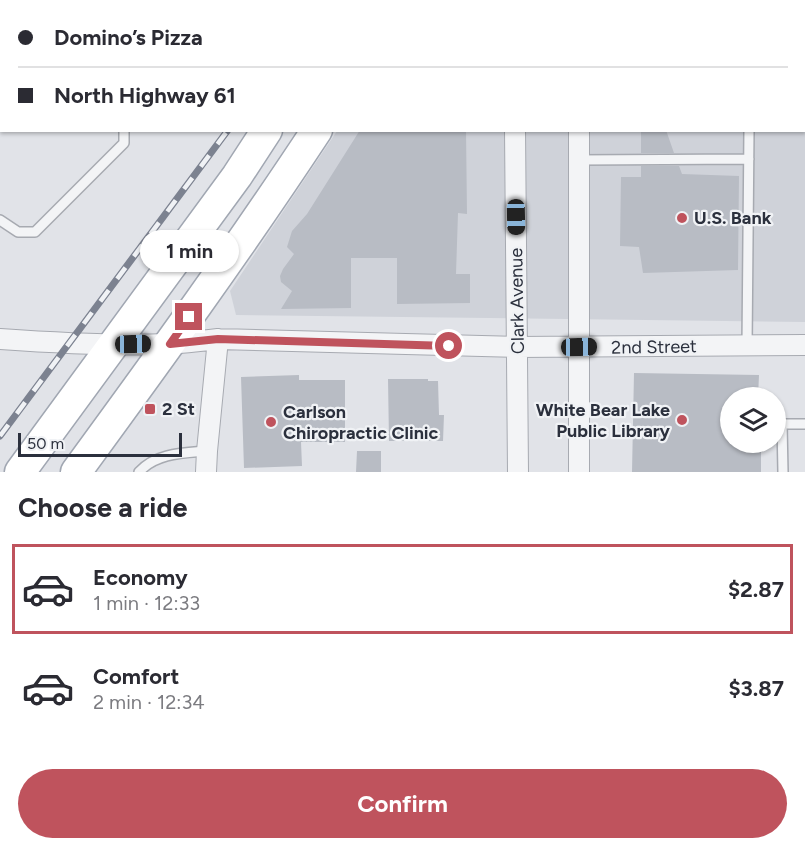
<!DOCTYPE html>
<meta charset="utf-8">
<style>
body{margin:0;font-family:Figtree,sans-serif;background:#f7f7f7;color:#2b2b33;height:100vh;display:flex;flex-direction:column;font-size:22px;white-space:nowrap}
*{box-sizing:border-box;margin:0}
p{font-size:20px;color:#7c7c81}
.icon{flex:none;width:33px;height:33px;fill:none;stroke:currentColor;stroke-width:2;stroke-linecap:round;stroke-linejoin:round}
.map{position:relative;height:472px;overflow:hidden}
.sheet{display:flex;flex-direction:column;background:#fff;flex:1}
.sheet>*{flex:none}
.top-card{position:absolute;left:0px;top:0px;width:806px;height:132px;box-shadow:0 2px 4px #0004;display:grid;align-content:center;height:132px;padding:0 18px;background:#fff}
.buttons{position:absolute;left:720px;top:387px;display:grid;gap:12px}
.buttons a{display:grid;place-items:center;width:66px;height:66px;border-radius:50%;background:#fff;box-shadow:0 2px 4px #0004;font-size:30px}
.scale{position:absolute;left:18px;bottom:15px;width:164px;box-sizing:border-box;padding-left:6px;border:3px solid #2b303d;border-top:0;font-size:16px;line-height:21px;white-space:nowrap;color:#2b303d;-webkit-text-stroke:4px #f0f2f5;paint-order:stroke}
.end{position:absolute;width:27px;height:27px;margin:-14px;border:8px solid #bf535d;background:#fff;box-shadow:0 0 0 3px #fff}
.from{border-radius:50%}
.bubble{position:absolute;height:42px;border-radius:21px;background:#fff;box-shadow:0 2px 4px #0004;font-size:20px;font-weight:700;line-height:42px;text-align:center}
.car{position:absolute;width:18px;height:36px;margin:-18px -9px;border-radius:8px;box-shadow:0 0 4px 2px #0007;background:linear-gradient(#222 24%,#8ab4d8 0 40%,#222 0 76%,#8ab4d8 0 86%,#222 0)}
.top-card b{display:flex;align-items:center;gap:21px;height:57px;font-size:22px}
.top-card b+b{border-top:2px solid #e1e1e2}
.top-card i{width:15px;height:15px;background:#2b2b33}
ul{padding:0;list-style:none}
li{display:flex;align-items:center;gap:18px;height:90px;margin:0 12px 9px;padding:0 6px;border:3px solid transparent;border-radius:0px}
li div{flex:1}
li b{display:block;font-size:22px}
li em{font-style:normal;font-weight:700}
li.on{border-color:#bf535d}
li>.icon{width:54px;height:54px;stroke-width:1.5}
h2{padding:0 18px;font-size:27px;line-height:72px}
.primary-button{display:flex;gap:12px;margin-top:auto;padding:12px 18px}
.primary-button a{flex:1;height:69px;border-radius:36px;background:#bf535d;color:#fff;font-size:24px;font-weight:700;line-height:69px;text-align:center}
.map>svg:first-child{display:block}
.built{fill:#cfd2d9}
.building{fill:#b8bcc4}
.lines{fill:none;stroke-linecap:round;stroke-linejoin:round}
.service-casing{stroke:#a7aab1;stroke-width:12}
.minor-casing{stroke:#a7aab1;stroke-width:22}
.primary-casing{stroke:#a1a7b2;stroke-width:33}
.service{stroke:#f3f4f6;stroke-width:9}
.minor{stroke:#f3f4f6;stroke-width:20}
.primary{stroke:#fff;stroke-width:30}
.rail-casing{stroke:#7c8290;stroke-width:7}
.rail{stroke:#f0f2f5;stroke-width:4.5;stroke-dasharray:14;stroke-linecap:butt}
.route{stroke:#bf535d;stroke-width:8}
.poi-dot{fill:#bf535d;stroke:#f0f2f5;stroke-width:2}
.labels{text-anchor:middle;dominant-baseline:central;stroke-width:4.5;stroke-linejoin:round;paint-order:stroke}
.poi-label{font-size:18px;font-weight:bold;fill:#2b303d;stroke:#f0f2f5;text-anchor:start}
.street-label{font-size:18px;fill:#2b303d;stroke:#f0f2f5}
</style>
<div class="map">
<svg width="805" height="472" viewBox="0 0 805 472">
<rect width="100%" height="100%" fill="#e1e3e8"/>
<!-- built -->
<path class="built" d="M421,0H805V322L236,315L230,291L337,131L804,130V2L420,1Z"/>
<!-- building -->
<path class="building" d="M360,130H466L467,214L458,213L456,274H470V303L397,304V258H351V308L281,309L292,291L281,282L280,276L283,269L294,254L287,247L292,231L307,214Z
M641,130H666L674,153H641Z
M641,166H679L682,174L739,176L738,270L643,273L639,247L620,246L621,177H641Z
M634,373L759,375L758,398H730V442H761V472H632Z
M299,375V380H345V442H301L302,466L244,468L241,377Z
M388,379H428V381H438L439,415H444L443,441H389Z
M357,451H381V472H356Z"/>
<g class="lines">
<defs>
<path id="service" d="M39,0L42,2
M764,0V2
M804,125H805
M579,160L749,159
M0,220L18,232H35L124,143V130
M747,346L749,130
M139,472C156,453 183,453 207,451
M783,472L782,424H805"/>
<path id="minor" d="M513,0V2
M579,2V0
M515,130L518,472
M579,130V472
M0,339C56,343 111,346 167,344C184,343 201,341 218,339L517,347L805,345
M206,472L207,451L218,339"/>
<path id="primary" d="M350,2L351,0
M401,2L402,0
M20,472L237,176L267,130
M76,472C158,360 240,247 317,130"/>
</defs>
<!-- service casing -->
<use href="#service" class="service-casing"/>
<!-- minor casing -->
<use href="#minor" class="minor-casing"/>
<!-- primary casing -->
<use href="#primary" class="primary-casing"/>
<!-- service -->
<use href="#service" class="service"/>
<!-- minor -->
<use href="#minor" class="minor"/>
<!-- primary -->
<use href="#primary" class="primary"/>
<defs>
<path id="rail" d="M310,2L311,0
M0,436L228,130"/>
</defs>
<!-- rail casing -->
<use href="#rail" class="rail-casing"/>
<!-- rail -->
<use href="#rail" class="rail"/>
</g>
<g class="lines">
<!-- route -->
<path class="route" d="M189,317L170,344L218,339L449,346"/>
</g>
<!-- markers -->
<g class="poi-dot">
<circle cx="682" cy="218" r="6"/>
<rect x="144" y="403" width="12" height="12" rx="3"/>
<circle cx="682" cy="420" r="6"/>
<circle cx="271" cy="422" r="6"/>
</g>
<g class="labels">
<!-- poi labels -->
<g class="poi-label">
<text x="694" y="218">U.S. Bank</text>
<text x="162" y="409">2 St</text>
<text x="670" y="410" text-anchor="end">White Bear Lake<tspan x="670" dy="21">Public Library</tspan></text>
<text x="283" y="412">Carlson<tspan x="283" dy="21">Chiropractic Clinic</tspan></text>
</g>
<!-- street labels -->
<g class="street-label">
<text transform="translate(517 301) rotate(-91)">Clark Avenue</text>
<text transform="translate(654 347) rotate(-1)">2nd Street</text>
</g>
</g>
</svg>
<div class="buttons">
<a><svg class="icon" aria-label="layers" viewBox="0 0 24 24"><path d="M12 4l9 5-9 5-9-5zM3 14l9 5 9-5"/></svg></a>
</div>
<div class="scale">50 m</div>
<i class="end from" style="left:449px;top:346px"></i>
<i class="end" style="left:189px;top:317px"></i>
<div class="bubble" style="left:140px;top:230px;width:99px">1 min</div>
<i class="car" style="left:516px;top:217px;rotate:179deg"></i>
<i class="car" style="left:133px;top:344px;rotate:89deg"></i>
<i class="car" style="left:579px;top:347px;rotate:89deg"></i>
<div class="top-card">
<b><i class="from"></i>Domino’s Pizza</b>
<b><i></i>North Highway 61</b>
</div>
</div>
<section class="sheet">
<h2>Choose a ride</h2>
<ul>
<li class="on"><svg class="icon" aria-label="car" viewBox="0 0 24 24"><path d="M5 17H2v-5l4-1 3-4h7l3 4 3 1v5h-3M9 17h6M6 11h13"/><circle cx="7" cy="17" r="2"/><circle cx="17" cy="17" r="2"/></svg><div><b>Economy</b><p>1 min · 12:33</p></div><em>$2.87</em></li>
<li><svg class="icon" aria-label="car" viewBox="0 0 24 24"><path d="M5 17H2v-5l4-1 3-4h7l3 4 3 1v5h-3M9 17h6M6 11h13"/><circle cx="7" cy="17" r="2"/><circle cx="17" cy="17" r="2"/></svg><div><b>Comfort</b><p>2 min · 12:34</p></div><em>$3.87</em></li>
</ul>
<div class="primary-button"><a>Confirm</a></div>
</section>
